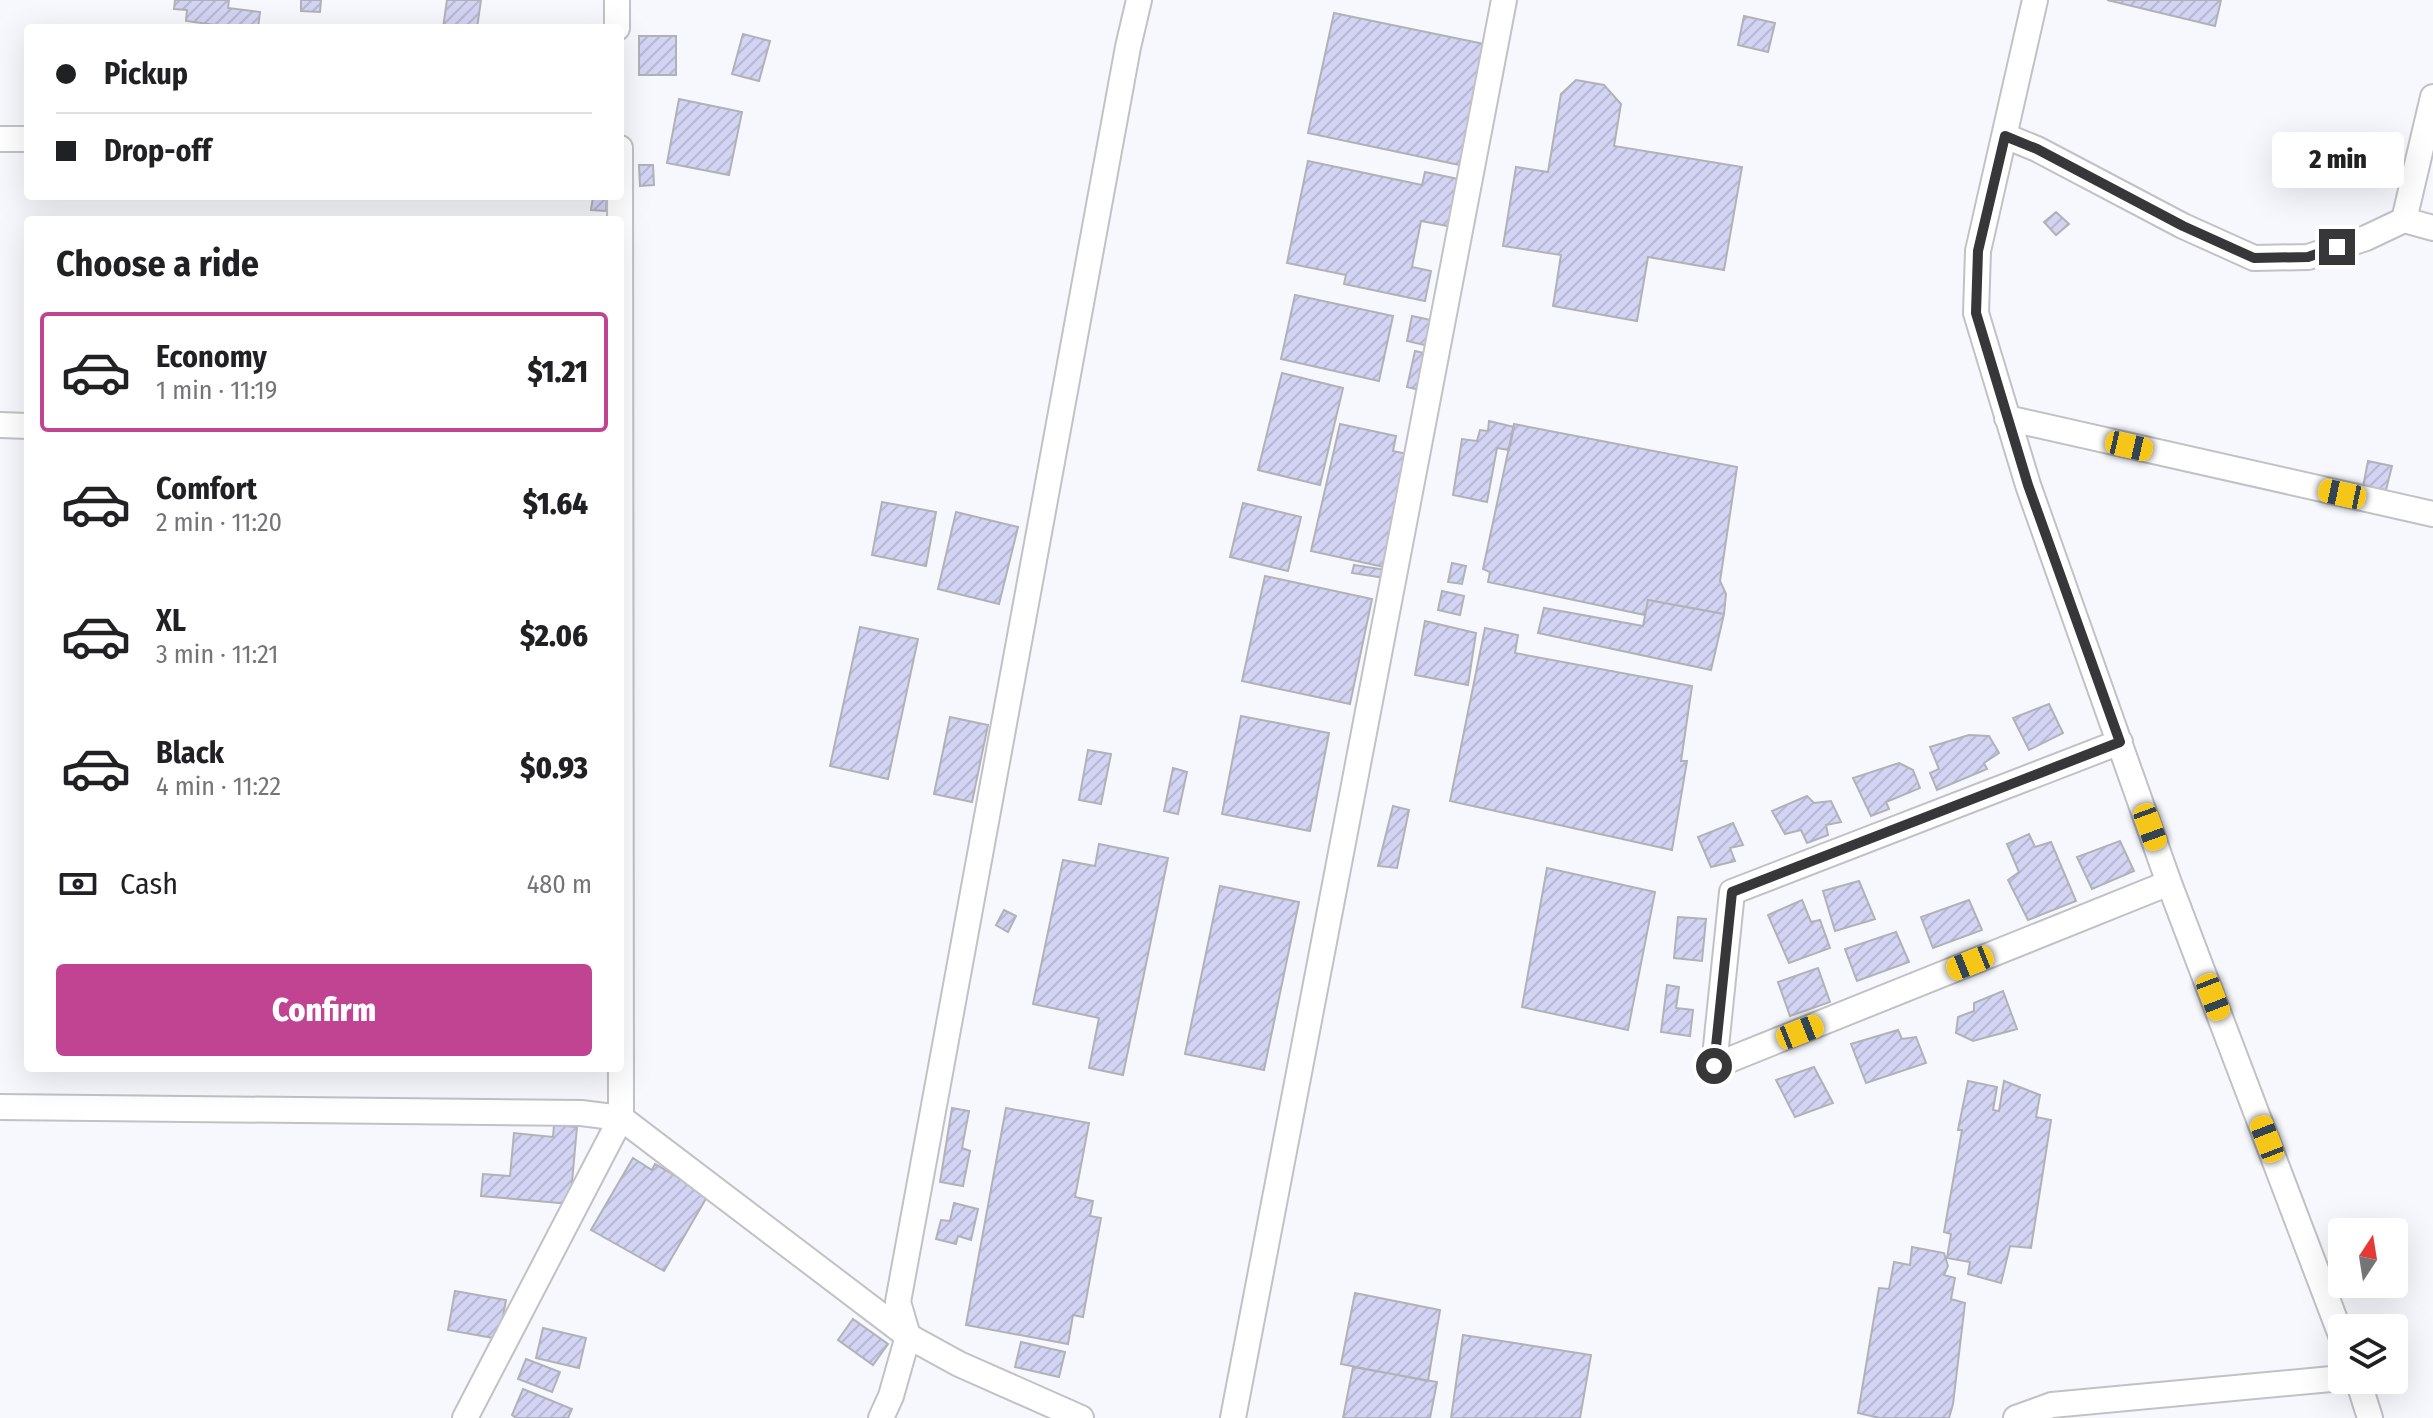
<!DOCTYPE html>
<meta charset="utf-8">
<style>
body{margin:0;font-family:"Fira Sans Condensed",sans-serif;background:#f2f2f2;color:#202124;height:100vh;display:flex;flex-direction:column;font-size:30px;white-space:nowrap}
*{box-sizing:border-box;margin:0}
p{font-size:26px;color:#757577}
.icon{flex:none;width:44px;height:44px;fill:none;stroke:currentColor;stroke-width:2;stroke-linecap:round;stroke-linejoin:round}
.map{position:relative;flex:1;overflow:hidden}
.side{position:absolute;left:24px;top:216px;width:600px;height:856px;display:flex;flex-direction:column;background:#fff;border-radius:8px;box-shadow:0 8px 32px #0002}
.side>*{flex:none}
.top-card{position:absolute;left:24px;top:24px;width:600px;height:176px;border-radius:8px;box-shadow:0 8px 32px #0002;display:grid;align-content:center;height:176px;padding:0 32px;background:#fff}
.needle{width:52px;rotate:12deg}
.tools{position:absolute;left:2328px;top:1218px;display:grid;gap:16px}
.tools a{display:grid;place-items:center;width:80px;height:80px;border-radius:8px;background:#fff;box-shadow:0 8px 32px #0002;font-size:40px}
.end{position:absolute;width:36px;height:36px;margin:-18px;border:10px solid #373739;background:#fff;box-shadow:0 0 0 4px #fff}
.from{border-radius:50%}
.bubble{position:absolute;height:56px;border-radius:8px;background:#fff;box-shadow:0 8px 32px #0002;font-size:26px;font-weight:800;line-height:56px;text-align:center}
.car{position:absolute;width:24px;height:48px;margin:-24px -12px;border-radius:10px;box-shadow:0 0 6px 2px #0007;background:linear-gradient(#f5c518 24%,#345 0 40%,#f5c518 0 76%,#345 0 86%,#f5c518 0)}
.top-card b{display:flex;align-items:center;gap:28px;height:76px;font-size:30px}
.top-card b+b{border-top:2px solid #e0e0e0}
.top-card i{width:20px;height:20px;background:#202124}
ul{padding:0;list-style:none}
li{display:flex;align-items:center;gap:24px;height:120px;margin:0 16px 12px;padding:0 16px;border:4px solid transparent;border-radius:8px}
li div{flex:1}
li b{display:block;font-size:30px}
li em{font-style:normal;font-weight:800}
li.selected{border-color:#c14492}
li>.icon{width:72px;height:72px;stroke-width:1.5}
h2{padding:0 32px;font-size:36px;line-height:96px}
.pay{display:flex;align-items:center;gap:20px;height:88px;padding:0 32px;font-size:30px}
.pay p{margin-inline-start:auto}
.button{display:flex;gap:16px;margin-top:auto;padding:16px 32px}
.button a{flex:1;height:92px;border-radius:8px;background:#c14492;color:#fff;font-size:32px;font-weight:800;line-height:92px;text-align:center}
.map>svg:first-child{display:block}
.building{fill:url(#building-hatch);stroke:#b1b2b6;stroke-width:2}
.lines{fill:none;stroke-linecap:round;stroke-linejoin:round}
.minor-casing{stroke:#c1c1c6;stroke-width:28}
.minor{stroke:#fff;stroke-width:24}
.route{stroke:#373739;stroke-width:10}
</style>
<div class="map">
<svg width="2433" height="1418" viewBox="0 0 2433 1418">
<defs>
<pattern id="building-hatch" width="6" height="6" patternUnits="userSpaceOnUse" patternTransform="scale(2)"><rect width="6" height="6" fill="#d3d4f4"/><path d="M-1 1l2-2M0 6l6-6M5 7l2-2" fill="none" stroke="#b6b7d2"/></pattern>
</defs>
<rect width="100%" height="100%" fill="#f7f8fd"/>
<!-- building -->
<path class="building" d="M175,0H229L228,8L260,12L258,28H222L223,26L186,21L187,10L174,9Z
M301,0H321L320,12L301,11Z
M447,0H481L477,28H443Z
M2107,0H2221L2215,26Z
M1334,13L1494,46L1469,167L1308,133Z
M1744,16L1775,23L1768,52L1738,45Z
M743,34L770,41L759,81L732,74Z
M639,36H676V75H639Z
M1576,80L1604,85L1621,104L1614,146L1742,167L1724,270L1648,257L1637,321L1553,306L1561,255L1503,246L1516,167L1548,172L1561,94Z
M679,99L742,112L729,175L667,163Z
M1308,161L1422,185L1425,172L1463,180L1453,227L1421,221L1412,267L1431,271L1425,301L1344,284L1346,275L1287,263Z
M639,165H653L654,185L640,186Z
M593,196H607L606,211L591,210Z
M2056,212L2069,224L2056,235L2044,222Z
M1295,295L1393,316L1379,381L1281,359Z
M1412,316L1440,322L1434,347L1407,341Z
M1415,351L1433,355L1424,391L1407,387Z
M1282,373L1343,388L1320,485L1258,470Z
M1489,421L1514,427L1509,450L1497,448L1487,502L1453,495L1462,439L1477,441L1480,430L1488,431Z
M1340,424L1396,436L1393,451L1416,456L1393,569L1311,551Z
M1514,424L1737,467L1720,581L1726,594L1724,614L1648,600L1645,615L1488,582L1490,572L1483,569Z
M2368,461L2392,466L2386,490L2363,487Z
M882,502L936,512L926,566L872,555Z
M1243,503L1301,517L1288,571L1230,557Z
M956,512L1018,527L999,604L938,589Z
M1452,563L1466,566L1462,584L1448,582Z
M1354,565L1393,571L1392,579L1352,573Z
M1265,576L1372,599L1350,704L1242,681Z
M1442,591L1464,596L1460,615L1438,610Z
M1648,600L1724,614L1711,670L1538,633L1544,608L1643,626Z
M1425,621L1476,633L1468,685L1415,675Z
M860,627L918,639L888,779L830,766Z
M1485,628L1518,635L1515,653L1692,686L1681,761H1687L1672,850L1450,801Z
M2049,704L2063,733L2029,750L2013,718Z
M1241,716L1329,733L1310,831L1222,814Z
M950,717L988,725L972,802L934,794Z
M1969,735L1989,736L1999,753L1984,763L1987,769L1937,790L1930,773L1939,769L1930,747Z
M1088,750L1111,754L1101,804L1079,800Z
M1899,763L1913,770L1920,788L1886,802L1889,809L1871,816L1853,778Z
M1173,768L1187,772L1178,814L1164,811Z
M1807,796L1814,803L1831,801L1841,822L1826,825L1828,835L1807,843L1801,830L1785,834L1772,811Z
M1393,806L1409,810L1397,868L1378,866Z
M1733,823L1743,845L1730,848L1735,861L1711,867L1698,837Z
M2029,834L2035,847L2051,842L2076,901L2028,920L2008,880L2019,872L2007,844Z
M2120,841L2134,871L2092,889L2077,857Z
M1099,844L1168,858L1123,1075L1089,1068L1099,1018L1033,1004L1063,860L1095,866Z
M1547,868L1655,892L1628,1030L1522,1007Z
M1859,881L1875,919L1835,931L1823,891Z
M1220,886L1299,902L1264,1070L1185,1054Z
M1802,900L1811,922L1820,920L1830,948L1789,963L1768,915Z
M1969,900L1982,930L1933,948L1921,917Z
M1004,910L1016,916L1008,932L996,925Z
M1678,917L1706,919L1702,961L1674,958Z
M1896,932L1909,962L1857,981L1845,949Z
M1818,968L1830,1002L1790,1016L1778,982Z
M1667,985L1679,987L1676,1008L1693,1010L1690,1036L1661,1032Z
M2003,991L2017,1029L1973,1041L1956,1033L1958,1017L1974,1011V1003Z
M1898,1030L1902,1039L1916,1037L1926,1063L1866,1083L1851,1044Z
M1814,1067L1833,1103L1795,1117L1776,1080Z
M1968,1081L1997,1087L1993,1110L1999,1111L2004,1081L2040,1095L2036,1117L2051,1120L2031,1248L2010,1246L2001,1283L1968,1274L1970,1262L1947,1258L1951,1234L1944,1232L1962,1130H1958Z
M952,1108L969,1111L962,1148L970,1151L963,1186L940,1182Z
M1006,1108L1089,1123L1075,1197L1093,1201L1090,1216L1101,1218L1083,1317L1073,1315L1068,1344L966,1325Z
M554,1125L577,1127L570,1204L481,1196L483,1174L510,1176L514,1133L553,1137Z
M633,1158L652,1170L655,1164L708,1195L664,1271L591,1230Z
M954,1203L978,1209L971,1240L958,1236L956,1244L936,1239L941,1220L950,1221Z
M1912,1247L1944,1253L1948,1266L1944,1275L1955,1278L1951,1299L1965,1303L1953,1404L1949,1418H1880L1858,1413L1879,1288L1889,1289L1894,1262L1910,1265Z
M455,1291L506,1300L499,1339L448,1330Z
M1355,1293L1440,1310L1428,1381L1341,1364Z
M853,1319L888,1344L873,1365L838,1340Z
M543,1328L586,1338L579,1368L536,1358Z
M1463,1335L1591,1355L1580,1418H1451Z
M1021,1342L1065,1352L1059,1377L1015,1367Z
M526,1359L560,1372L552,1392L518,1379Z
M1353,1367L1437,1382L1430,1418H1343Z
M523,1389L572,1409L568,1418H516L512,1415Z"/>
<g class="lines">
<defs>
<path id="minor" d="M617,0V28
M2035,0L1978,251L1976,313L2028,485L2169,883L2342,1338
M2005,136L2037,149L2183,226L2254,258L2308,257L2366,238L2404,220L2433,228
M0,139H28
M2404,220L2433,97
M2007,418L2433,514
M0,425L28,426
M2120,742L1732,892L1714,1066L2169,883
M0,1107L581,1113L621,1118L908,1336L959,1364L1081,1418
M2358,1380L2370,1418
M465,1418L621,1118L620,148
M881,1418L891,1396L908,1336L898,1302L1128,47L1139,0
M1233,1418L1504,0
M2016,1418L2052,1405L2342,1378"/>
</defs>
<!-- minor casing -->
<use href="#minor" class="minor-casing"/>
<!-- minor -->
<use href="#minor" class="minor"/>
</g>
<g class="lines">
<!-- route -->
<path class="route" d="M1714,1066L1732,892L2120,742L2028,485L1976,313L1978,251L2005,136L2037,149L2183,226L2254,258L2308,257L2337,247"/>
</g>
</svg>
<div class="tools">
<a><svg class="needle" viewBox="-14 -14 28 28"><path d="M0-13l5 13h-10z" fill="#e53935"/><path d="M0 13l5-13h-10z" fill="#757577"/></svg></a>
<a><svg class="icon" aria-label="layers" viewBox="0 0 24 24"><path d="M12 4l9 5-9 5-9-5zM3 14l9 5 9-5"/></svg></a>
</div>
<i class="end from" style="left:1714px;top:1066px"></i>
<i class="end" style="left:2337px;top:247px"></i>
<div class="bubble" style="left:2272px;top:132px;width:132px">2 min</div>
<i class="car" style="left:2129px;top:446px;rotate:103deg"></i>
<i class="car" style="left:2342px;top:494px;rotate:282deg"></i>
<i class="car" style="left:2150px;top:827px;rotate:160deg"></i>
<i class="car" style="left:1970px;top:963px;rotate:248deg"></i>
<i class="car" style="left:2213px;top:997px;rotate:159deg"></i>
<i class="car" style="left:1800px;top:1032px;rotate:68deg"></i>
<i class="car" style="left:2267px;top:1139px;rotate:339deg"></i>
<div class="top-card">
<b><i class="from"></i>Pickup</b>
<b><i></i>Drop-off</b>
</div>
<section class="side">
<h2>Choose a ride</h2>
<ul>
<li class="selected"><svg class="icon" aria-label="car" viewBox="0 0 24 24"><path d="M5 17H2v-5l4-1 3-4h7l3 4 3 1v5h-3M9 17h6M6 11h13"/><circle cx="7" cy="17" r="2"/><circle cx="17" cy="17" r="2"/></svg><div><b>Economy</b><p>1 min · 11:19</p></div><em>$1.21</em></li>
<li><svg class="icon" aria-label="car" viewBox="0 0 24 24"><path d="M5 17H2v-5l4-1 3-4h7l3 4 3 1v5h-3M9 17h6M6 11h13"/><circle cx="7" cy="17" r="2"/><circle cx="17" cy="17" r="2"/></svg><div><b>Comfort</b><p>2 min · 11:20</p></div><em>$1.64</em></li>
<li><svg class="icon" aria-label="car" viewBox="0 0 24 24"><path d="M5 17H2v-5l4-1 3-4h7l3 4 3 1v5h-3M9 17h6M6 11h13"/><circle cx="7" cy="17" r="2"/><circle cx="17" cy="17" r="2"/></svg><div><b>XL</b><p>3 min · 11:21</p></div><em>$2.06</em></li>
<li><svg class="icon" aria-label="car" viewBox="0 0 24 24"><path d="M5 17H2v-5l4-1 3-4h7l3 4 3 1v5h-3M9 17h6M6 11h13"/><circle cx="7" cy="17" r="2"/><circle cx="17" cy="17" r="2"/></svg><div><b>Black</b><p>4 min · 11:22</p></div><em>$0.93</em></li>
</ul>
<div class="pay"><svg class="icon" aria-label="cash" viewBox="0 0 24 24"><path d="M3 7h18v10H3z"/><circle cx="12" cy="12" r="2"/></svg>Cash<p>480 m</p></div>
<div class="button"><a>Confirm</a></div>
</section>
</div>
